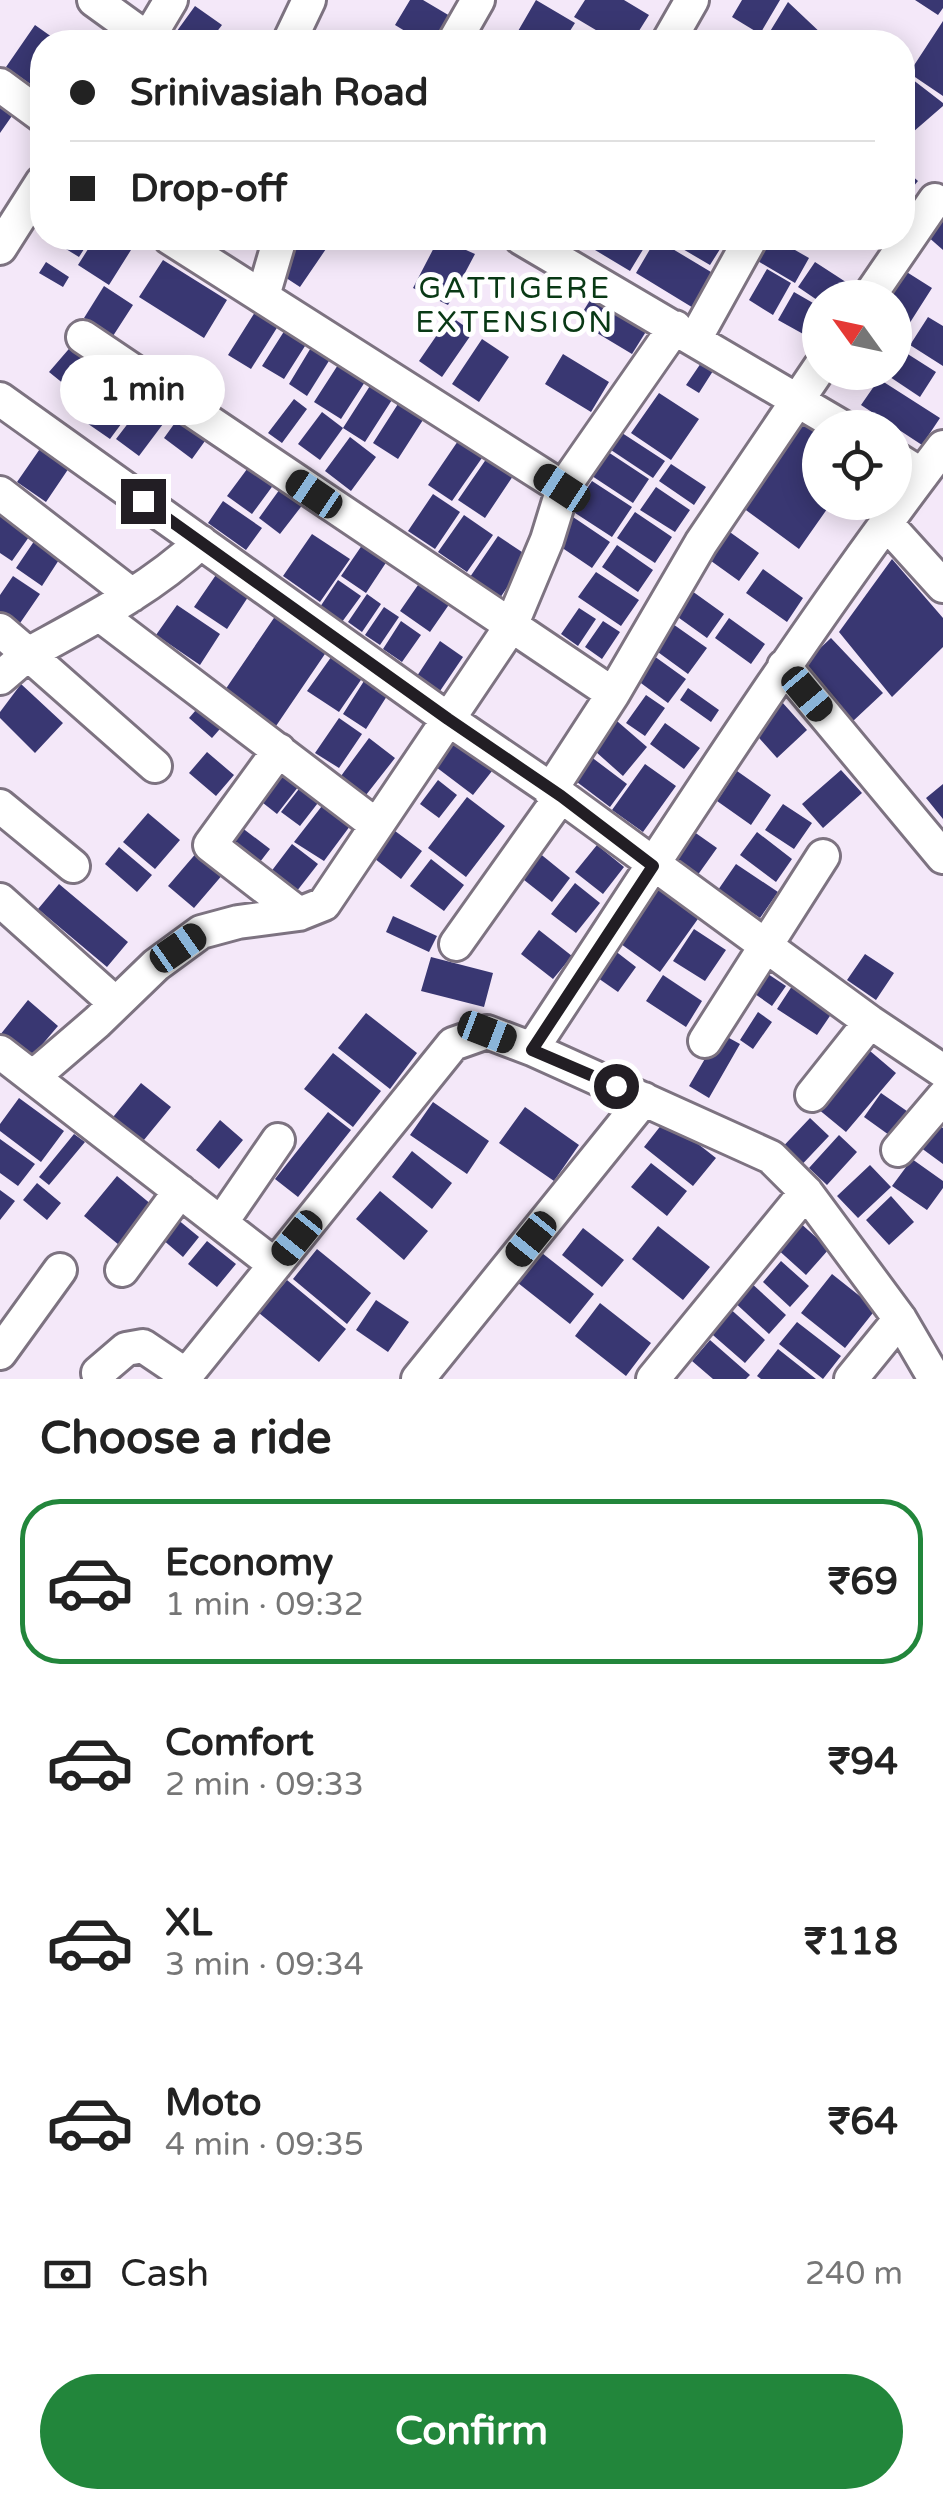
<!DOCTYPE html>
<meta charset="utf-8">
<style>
body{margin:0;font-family:"Varela Round",sans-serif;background:#f6f6f6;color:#222;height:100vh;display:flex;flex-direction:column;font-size:38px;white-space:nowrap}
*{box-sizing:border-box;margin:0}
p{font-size:32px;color:#767676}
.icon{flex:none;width:55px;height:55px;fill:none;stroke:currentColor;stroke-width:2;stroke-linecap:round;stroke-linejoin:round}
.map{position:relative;height:1379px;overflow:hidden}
.sheet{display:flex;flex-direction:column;background:#fff;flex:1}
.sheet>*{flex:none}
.hud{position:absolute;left:30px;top:30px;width:885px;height:220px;border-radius:40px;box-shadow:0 5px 25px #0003;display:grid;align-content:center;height:220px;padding:0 40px;background:#fff}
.needle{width:65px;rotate:303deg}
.controls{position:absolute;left:802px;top:280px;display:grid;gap:20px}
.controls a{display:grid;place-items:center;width:110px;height:110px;border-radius:50%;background:#fff;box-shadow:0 5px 25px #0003;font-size:50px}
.end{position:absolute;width:45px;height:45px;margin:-22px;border:12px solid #221e24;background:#fff;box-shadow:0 0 0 5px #fff}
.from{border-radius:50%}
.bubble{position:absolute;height:70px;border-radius:35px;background:#fff;box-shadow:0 5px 25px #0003;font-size:32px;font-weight:800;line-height:70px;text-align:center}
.car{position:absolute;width:30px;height:60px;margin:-30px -15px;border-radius:12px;box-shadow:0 0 8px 2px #0007;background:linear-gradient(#222 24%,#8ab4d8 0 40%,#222 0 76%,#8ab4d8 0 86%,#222 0)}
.hud b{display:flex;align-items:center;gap:35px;height:95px;font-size:38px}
.hud b+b{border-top:2px solid #e0e0e0}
.hud i{width:25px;height:25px;background:#222}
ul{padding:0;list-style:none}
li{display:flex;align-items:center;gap:30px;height:165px;margin:0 20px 15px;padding:0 20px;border:5px solid transparent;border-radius:40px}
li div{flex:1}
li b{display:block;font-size:38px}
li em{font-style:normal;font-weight:800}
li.on{border-color:#22863b}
li>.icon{width:90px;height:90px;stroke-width:1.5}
h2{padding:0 40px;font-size:45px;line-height:120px}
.pay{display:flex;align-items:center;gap:25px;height:110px;padding:0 40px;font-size:38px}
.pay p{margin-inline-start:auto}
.primary-button{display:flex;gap:20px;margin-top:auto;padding:20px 40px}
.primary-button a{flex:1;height:115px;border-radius:60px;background:#22863b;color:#fff;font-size:40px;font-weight:800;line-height:115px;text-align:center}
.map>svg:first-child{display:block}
.building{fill:#393772}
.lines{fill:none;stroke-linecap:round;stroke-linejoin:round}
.minor-casing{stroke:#7d7381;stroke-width:38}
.minor{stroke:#fff;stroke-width:32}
.route{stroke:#221e24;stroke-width:12}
.labels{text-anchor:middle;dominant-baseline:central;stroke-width:10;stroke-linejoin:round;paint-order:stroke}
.neighbourhood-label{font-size:30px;letter-spacing:2.5px;fill:#093915;stroke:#fff}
</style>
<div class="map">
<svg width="943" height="1379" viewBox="0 0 943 1379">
<rect width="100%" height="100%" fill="#f4e8f9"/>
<!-- building -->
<path class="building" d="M410,0H423L450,16L433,42H423L395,25Z
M536,0L575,23L563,42H521L514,38Z
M585,0H624L649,15L632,42H616L574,17Z
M742,0H780L760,34L732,17Z
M915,0H943V8L938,15Z
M788,2L824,36L820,42H775L766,38Z
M195,6L222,25L209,42H169Z
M943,21V96L909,73Z
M35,25L59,42H42V78L36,88L6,67Z
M908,76L943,103V106L913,132L902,112V83Z
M0,104L14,113L0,133Z
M902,167L918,181L902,200Z
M943,212V250L918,228Z
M48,238H91L79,257Z
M95,238H130L136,242L109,285L78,265Z
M299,238H315L328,246L300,287L277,272Z
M439,238L475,254L448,305L413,288Z
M575,238H650L630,271Z
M664,238H727L710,265Z
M769,238H774L809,258L795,283L756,260Z
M656,239L716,275L695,309L636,273Z
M163,260L227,300L204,338L139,297Z
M46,262L69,277L63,287L39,273Z
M815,262L852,286L844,298H820V302L798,287Z
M894,264L932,288L904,332L895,327V298H872Z
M767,269L791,283L773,315L749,300Z
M104,286L133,305L113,336L84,318Z
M794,292L820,307V330L814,340L778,320Z
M592,297L647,330L632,354L577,321Z
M257,309L280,323L251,369L228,355Z
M450,316L473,332L442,377L419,361Z
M928,317L943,326V366L910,345Z
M290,322L312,335L284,379L262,366Z
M318,336L337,348L307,396L289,384Z
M482,339L509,357L479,402L452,384Z
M74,343L99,363L75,393L49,372Z
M903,351L936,372L920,397L887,375L889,372H895V363Z
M345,354L372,371L341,419L314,402Z
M563,354L609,382L591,412L545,384Z
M701,363L713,371L699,393L686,385Z
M375,378L397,392L365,442L343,428L320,460L298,444L322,412L343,428Z
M879,379L940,418L922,445L861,405Z
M102,391L130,412L110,439L81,419Z
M405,393L430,409L398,459L373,443Z
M659,393L699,419L671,460L631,433Z
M149,396L172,412L139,456L116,439Z
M294,399L307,409L282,443L268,433Z
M182,413L210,434L192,459L164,438Z
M800,420L820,435V502H832L799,549L739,505Z
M619,431L665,461L653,478L608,448Z
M350,437L376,457L351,491L325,471Z
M460,438L484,455L452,501L428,485Z
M44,443L73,462L46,502L17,482Z
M608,452L649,479L633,503L592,476Z
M489,455L515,473L485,518L458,500Z
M256,457L280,476L252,514L227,496Z
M671,464L706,487L694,505L659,481Z
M592,481L632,507L612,537L572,511Z
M285,482L307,499L280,534L259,518Z
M656,487L690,510L675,532L640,510Z
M433,494L460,512L435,549L408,531Z
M223,501L262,528L246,550L208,523Z
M7,508L36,527L12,561L0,553V517Z
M635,512L672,537L655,563L617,538Z
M464,515L493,535L467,572L438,552Z
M573,517L610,542L592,568L555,543Z
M720,525L759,553L739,581L700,553Z
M41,531L66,549L42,586L16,568Z
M312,534L350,559L320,602L283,576Z
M369,535L393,552L366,593L341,576Z
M498,536L528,556L500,598L470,577Z
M617,545L653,570L638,592L602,567Z
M892,559L943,618V647L892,697L839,632Z
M220,569L252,591L227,629L194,607Z
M763,569L803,598L787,622L746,593Z
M427,572L457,593L430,632L400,611Z
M596,572L639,600L621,626L578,597Z
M13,576L40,594L16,629L0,618V595Z
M338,580L361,596L342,622L320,607Z
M685,586L724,614L707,638L668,610Z
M367,594L381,604L362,632L348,622Z
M177,605L220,634L200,665L156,635Z
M384,607L399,617L380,645L365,635Z
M579,608L596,619L578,646L561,634Z
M278,612L329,648L276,726L225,690Z
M729,618L765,644L751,664L715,638Z
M401,621L421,635L402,662L383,649Z
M603,621L620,632L602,659L585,647Z
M670,622L707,648L688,674L651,647Z
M831,638L883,693L852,722L800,667Z
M440,641L463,657L440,691L417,676Z
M647,651L686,679L668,703L630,675Z
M334,653L365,674L339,712L307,691Z
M364,681L387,696L366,729L343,714Z
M21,684L63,723L35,753L0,718V712Z
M688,688L719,710L711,722L680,700Z
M646,695L665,708L645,736L626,723Z
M203,702L226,722L212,738L189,718Z
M782,702L807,730L777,758L752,730Z
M610,715L647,747L623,776L586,743Z
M339,718L362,734L339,768L315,753Z
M665,723L700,748L684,769L650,744Z
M455,734L496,766L473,795L432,764Z
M369,738L395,758L366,795L341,776Z
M207,752L234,775L216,796L189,773Z
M586,753L627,784L610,807L569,776Z
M645,764L676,786L643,832L612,810Z
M283,767L302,782L277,814L258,799Z
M841,770L862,793L823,828L802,804Z
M737,771L771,795L751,825L717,801Z
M438,780L457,795L439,818L420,804Z
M943,784V819L926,798Z
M302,785L321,799L300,826L281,812Z
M467,797L505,826L466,877L428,848Z
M325,802L353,822L324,861L294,842Z
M783,804L812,823L794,849L765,830Z
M148,813L180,840L155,869L123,842Z
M387,825L422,851L401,879L366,852Z
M241,827L270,849L250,875L221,853Z
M690,829L717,848L697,876L670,857Z
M757,832L792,859L776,882L740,855Z
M292,844L318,864L293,896L267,877Z
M597,845L624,867L603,894L575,872Z
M119,847L152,875L137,892L105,864Z
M198,851L224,873L194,908L168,886Z
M538,852L570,878L552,902L519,876Z
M431,859L464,885L444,911L410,886Z
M736,864L778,892L760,918L718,890Z
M575,883L600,903L576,933L551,914Z
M655,883L700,916L660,972L614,939Z
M59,884L128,942L107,967L38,909Z
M393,916L437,936L429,952L386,932Z
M694,929L726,950L705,981L673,961Z
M539,930L572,956L553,979L521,954Z
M614,950L636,967L618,992L595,976Z
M865,954L894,973L876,1000L847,980Z
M431,957L493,973L484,1007L421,991Z
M759,968L786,986L772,1006L745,987Z
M663,975L702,1001L686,1027L646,1001Z
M794,983L834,1010L817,1035L777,1009Z
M28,1000L58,1026L29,1060L0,1035Z
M758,1012L772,1022L753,1049L740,1040Z
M366,1013L417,1053L390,1089L338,1048Z
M720,1033L740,1044L709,1098L689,1086Z
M863,1045L896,1073L846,1132L812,1104Z
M333,1053L381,1091L353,1127L304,1089Z
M141,1083L171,1107L139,1146L109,1122Z
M881,1093L914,1116L896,1140L864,1117Z
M19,1098L64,1131L41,1162L0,1131V1124Z
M433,1102L489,1141L467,1174L410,1135Z
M525,1107L579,1145L554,1181L499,1143Z
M328,1112L351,1130L298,1197L275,1179Z
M810,1118L829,1136L794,1173L775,1155Z
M666,1119L716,1158L693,1186L644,1147Z
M930,1119L943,1128V1164L913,1142Z
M220,1120L243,1140L219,1169L196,1150Z
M74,1134L85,1142L49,1185L39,1177Z
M839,1135L857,1152L827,1185L809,1168Z
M0,1139L35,1164L18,1186L0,1173Z
M412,1151L452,1183L432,1209L392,1177Z
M912,1159L943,1181V1188L927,1210L892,1186Z
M651,1163L687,1191L667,1216L631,1187Z
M870,1165L891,1187L858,1218L837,1196Z
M117,1176L152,1205L119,1245L84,1216Z
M37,1183L61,1203L47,1220L23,1200Z
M0,1190L15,1201L0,1220Z
M380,1191L428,1231L404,1260L356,1219Z
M891,1196L914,1222L889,1245L866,1220Z
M171,1214L199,1237L183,1257L155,1233Z
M798,1221L829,1249L806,1275L775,1247Z
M658,1226L710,1267L683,1300L632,1259Z
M583,1228L624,1260L602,1287L562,1255Z
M207,1241L236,1264L217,1287L188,1264Z
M317,1249L371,1293L347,1324L293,1279Z
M542,1253L594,1294L570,1324L518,1283Z
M781,1261L809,1286L790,1307L763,1282Z
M832,1274L876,1309L845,1348L801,1313Z
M287,1280L346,1329L319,1362L259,1313Z
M749,1281L786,1315L769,1334L732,1300Z
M376,1300L409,1322L388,1352L356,1330Z
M600,1303L651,1343L626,1376L575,1336Z
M727,1306L765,1340L745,1363L706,1329Z
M797,1322L841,1356L823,1379L779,1344Z
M710,1340L750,1375L746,1379H713L692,1361Z
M778,1349L816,1379H761L757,1376Z"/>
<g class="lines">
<defs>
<path id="minor" d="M94,0L152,42
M146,42L171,0
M289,42L309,0
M454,42L478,0
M668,42L692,0
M0,85L42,116
M170,238L563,488
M521,238L844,428
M0,248L42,182
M263,296L280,238
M868,298L935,200
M83,337L613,694
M695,339L751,238
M0,399L448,719L561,796L870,1022L943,1071
M895,458L922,475
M0,493L132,595
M885,522L943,586
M100,615L376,825
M0,630L28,654C88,621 150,590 201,542
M784,666L943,857
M0,678L28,654L155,766
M279,750L210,845L299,914
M550,791L613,694L701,543L820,367
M0,806L73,866
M0,900L115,1003
M456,944L561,796
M705,1041L823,856
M532,1049C666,846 795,641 943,447
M0,1052L275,1265
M33,1077L97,1022L156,965L201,932L238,922L299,914L324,904L511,626L547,540L563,488L675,327
M812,1095L870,1022
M898,1150L943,1097
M221,1223L278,1140
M122,1270L180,1191
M0,1353L60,1270
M98,1373L126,1349L143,1346L186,1375
M183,1379L453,1044L487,1032L532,1049L771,1157L806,1192L900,1319L935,1379
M418,1379L644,1099
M653,1379L806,1192
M851,1379L900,1319"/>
</defs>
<!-- minor casing -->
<use href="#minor" class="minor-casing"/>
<!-- minor -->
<use href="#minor" class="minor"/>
</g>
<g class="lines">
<!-- route -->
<path class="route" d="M143,501L448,719L561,796L653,866L532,1050L616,1086"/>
</g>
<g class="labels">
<!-- neighbourhood labels -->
<g class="neighbourhood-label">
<text x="515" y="288">GATTIGERE<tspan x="515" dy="34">EXTENSION</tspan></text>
</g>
</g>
</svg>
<div class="controls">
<a><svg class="needle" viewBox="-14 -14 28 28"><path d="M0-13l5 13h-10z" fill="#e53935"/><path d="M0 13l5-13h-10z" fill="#767676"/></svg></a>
<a><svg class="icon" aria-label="locate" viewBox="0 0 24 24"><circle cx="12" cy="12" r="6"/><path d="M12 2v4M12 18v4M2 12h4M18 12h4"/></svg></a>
</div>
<i class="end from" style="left:616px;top:1086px"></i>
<i class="end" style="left:143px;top:501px"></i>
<div class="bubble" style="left:60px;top:355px;width:165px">1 min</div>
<i class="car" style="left:562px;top:488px;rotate:303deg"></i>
<i class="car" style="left:314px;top:494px;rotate:304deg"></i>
<i class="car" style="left:807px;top:694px;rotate:140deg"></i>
<i class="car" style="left:178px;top:948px;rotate:55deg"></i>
<i class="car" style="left:487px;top:1032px;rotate:111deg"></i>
<i class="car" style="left:297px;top:1238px;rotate:219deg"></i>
<i class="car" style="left:531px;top:1239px;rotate:219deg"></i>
<div class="hud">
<b><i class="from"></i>Srinivasiah Road</b>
<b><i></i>Drop-off</b>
</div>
</div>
<section class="sheet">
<h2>Choose a ride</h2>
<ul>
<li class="on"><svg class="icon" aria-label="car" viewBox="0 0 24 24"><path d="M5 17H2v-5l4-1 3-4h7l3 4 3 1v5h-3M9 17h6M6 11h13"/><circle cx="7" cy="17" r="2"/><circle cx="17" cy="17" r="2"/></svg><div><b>Economy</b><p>1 min · 09:32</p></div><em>₹69</em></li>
<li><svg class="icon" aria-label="car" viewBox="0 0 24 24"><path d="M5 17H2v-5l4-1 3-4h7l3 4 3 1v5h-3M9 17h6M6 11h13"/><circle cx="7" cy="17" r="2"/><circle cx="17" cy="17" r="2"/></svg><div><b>Comfort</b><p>2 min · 09:33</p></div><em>₹94</em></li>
<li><svg class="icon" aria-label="car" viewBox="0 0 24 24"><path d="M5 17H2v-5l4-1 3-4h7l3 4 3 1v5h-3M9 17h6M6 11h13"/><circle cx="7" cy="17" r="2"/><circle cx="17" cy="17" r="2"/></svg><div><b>XL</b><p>3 min · 09:34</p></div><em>₹118</em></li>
<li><svg class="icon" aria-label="car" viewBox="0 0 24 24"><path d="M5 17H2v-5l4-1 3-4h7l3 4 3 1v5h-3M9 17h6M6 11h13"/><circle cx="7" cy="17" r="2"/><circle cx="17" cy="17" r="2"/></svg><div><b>Moto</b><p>4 min · 09:35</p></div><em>₹64</em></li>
</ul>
<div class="pay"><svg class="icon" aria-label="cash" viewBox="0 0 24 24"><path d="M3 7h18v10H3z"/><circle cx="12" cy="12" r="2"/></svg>Cash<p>240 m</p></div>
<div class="primary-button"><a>Confirm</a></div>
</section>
